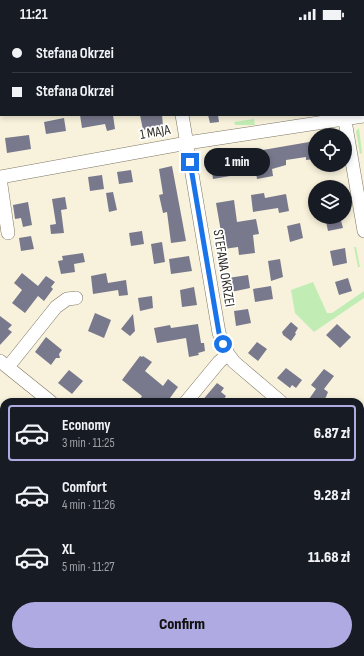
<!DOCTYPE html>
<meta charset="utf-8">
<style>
body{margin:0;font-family:"Sofia Sans Condensed",sans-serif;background:#242831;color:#f1f3f6;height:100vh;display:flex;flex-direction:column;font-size:15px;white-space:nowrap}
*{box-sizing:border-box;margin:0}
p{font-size:13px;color:#9ea1a6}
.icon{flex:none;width:22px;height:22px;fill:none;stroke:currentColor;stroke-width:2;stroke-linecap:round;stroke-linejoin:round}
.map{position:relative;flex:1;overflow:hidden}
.side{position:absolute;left:0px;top:370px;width:364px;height:258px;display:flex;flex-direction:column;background:#171b24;border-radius:12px 12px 0 0;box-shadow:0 2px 6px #0003}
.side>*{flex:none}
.top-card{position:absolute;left:0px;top:0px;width:364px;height:88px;box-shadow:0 2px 6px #0003;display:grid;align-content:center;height:88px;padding:0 12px;background:#171b24}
.controls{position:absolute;left:308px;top:100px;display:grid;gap:8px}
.controls a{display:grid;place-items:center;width:44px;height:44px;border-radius:50%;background:#171b24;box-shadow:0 2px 6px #0003;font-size:20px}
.end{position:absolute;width:18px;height:18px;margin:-9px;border:5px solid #1a73e8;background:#fff;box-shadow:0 0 0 2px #fff}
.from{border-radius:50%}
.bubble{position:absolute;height:28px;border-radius:14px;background:#171b24;box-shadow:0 2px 6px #0003;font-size:13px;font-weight:800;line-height:28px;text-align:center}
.top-card b{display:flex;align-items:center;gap:14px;height:38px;font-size:15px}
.top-card b+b{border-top:1px solid #363941}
.top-card i{width:10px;height:10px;background:#f1f3f6}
ul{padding:7px 0 0;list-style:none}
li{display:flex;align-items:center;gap:12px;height:56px;margin:0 8px 6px;padding:0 4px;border:2px solid transparent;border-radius:4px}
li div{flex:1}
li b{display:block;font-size:15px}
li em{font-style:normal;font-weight:800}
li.selected{border-color:#afaae2}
li>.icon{width:36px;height:36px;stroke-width:1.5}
.button{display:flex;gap:8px;margin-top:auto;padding:8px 12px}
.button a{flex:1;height:46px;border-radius:24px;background:#afaae2;color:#111;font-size:16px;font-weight:800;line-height:46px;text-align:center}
.status{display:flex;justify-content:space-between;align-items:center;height:28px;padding:0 20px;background:#171b24;direction:ltr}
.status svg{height:11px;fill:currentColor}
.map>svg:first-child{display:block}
.green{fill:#c1edb5}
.building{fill:#79798d}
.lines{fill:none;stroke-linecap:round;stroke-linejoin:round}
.minor-casing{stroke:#7d7764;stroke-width:14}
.minor{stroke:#fff;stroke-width:13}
.route{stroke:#1a73e8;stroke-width:5}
.labels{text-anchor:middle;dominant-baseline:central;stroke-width:3.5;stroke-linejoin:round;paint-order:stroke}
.street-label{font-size:14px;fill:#2d2b23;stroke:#fff}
</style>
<div class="status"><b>11:21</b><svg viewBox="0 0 49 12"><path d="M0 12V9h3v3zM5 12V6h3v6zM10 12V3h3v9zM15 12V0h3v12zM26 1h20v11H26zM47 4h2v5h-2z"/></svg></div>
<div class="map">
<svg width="364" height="628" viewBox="0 0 364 628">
<rect width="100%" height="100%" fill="#f8f2dc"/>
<!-- green -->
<path class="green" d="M254,91L255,97H235L234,94Z
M359,100L362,125L360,126L356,103Z
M354,219H356L360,239H358Z
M313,254L327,285H332L364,263V270L314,304L295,285L291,262Z
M4,529V587L0,592V534Z"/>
<!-- building -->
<path class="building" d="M80,87H113L115,101L107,103L105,96L82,100Z
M140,87H162L163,98L143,102Z
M208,87H218L219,94L210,95Z
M64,90L66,103L46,106L44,94Z
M29,107L31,121L7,125L5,110Z
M315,113V131L306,132V129L286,132V137L272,141L273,148L257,151L255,137L250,138L249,133L247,134L245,125Z
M226,128L230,148L213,151L210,131Z
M172,138L186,213L171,215L167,184L163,185L159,167L163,166L159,141Z
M131,142L133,154L119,156L117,144Z
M102,147L104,161L90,163L88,149Z
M113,164L117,182L109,184L106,165Z
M264,165L265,170L286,166L289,183L279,185L278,180L253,184L251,167Z
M65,169L67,181L61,182L64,205L51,206L50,197L56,196L52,171Z
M234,172L237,194L256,191L259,206L253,207L255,225L239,227L238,219L224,221L216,175Z
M28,174L32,197L23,199L21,190L15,191L13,177Z
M325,189H340L343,200L328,203Z
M300,195L303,210L290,214L287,198Z
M142,203L144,216L131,218L129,205Z
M31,208L34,221L21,223L19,210Z
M162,214L165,234L154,236L151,216Z
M345,220L347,235L333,238L330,223Z
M83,225L85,234L74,236L75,244L61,246L58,233L63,232L62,228Z
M189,228L192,243L171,246L169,231Z
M280,231L283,249L271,253L268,233Z
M22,245L38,258L46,248L55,254L51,259L53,261L44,273L38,268L25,285L12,275L22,262L14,255Z
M106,245L108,255L126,252L128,267L119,268L118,262L93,266L91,248Z
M248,247L250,260L231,264L228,250Z
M348,250L352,263L339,267L335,254Z
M271,258L273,271L255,274L253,261Z
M194,259L197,277L182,279L180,262Z
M152,268L153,280L140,283L138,270Z
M248,281L251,295L236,298L234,283Z
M95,285L111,292L104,310L88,303Z
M133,286L135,303L130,308L121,301Z
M0,288L12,297L8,301L12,304L0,317Z
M291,294L298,300L295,305L296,306L291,313L283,307L282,304Z
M198,296L201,315H204L205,323L198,325L199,327L189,329L186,310L157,315L154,300L170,297L171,300Z
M337,296L351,309L340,320L326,307Z
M46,309L62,322L59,326L60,330H56L51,337L35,324Z
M257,314L267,321L258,333L248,325Z
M140,328L142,329L143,328L152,334L145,343L163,358L168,351L178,359L167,374H138L142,368L122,352Z
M286,340L302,352L296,360L292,357L290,360L277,350Z
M324,341L334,348L324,361L328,364L326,369L322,374H307L316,361L311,357Z
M69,342L83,353L72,366L58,355Z
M217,355L224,360L221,364L226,368L222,374H201Z"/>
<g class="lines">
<defs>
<path id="minor" d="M169,0V1
M255,0V1
M334,1V0
M182,87L219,305L228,326L234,334L281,374
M344,87L364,203
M0,149L187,115L364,88
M0,150L8,205
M0,333L51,374
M8,339L56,279L67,271L76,270
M186,374L219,334L228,326
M360,437L364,441
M0,481L4,484
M0,529L4,524
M360,595L364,589
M0,604L4,599
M360,623L364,626
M175,624L180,628
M44,628L47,624
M334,628L337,624"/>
</defs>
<!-- minor casing -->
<use href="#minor" class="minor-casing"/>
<!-- minor -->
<use href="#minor" class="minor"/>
</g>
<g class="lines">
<!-- route -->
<path class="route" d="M190,134L219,305L223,316"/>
</g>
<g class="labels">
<!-- street labels -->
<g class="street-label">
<text transform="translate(155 104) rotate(-10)">1 MAJA</text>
<text transform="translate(224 240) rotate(81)">STEFANA OKRZEI</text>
</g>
</g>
</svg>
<div class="controls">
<a><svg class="icon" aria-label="locate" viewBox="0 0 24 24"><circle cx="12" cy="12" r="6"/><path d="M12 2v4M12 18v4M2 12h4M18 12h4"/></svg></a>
<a><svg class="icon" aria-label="layers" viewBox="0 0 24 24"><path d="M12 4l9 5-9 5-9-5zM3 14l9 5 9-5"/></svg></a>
</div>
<i class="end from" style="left:223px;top:316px"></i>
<i class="end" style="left:190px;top:134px"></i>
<div class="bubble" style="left:204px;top:120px;width:66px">1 min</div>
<div class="top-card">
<b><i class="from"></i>Stefana Okrzei</b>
<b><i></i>Stefana Okrzei</b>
</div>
<section class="side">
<ul>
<li class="selected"><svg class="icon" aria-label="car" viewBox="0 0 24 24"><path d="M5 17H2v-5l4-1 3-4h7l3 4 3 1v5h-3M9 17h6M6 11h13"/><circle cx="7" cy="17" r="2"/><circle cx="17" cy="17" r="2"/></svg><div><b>Economy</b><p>3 min · 11:25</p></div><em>6.87 zł</em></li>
<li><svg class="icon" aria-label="car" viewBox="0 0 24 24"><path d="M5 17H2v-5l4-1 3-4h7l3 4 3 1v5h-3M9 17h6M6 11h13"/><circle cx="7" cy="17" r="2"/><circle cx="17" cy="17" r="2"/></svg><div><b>Comfort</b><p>4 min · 11:26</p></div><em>9.28 zł</em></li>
<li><svg class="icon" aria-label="car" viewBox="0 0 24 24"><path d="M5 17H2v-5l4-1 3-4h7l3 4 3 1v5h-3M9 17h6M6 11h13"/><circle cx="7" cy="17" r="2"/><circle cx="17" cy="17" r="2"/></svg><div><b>XL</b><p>5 min · 11:27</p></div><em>11.68 zł</em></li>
</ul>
<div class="button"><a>Confirm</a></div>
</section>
</div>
